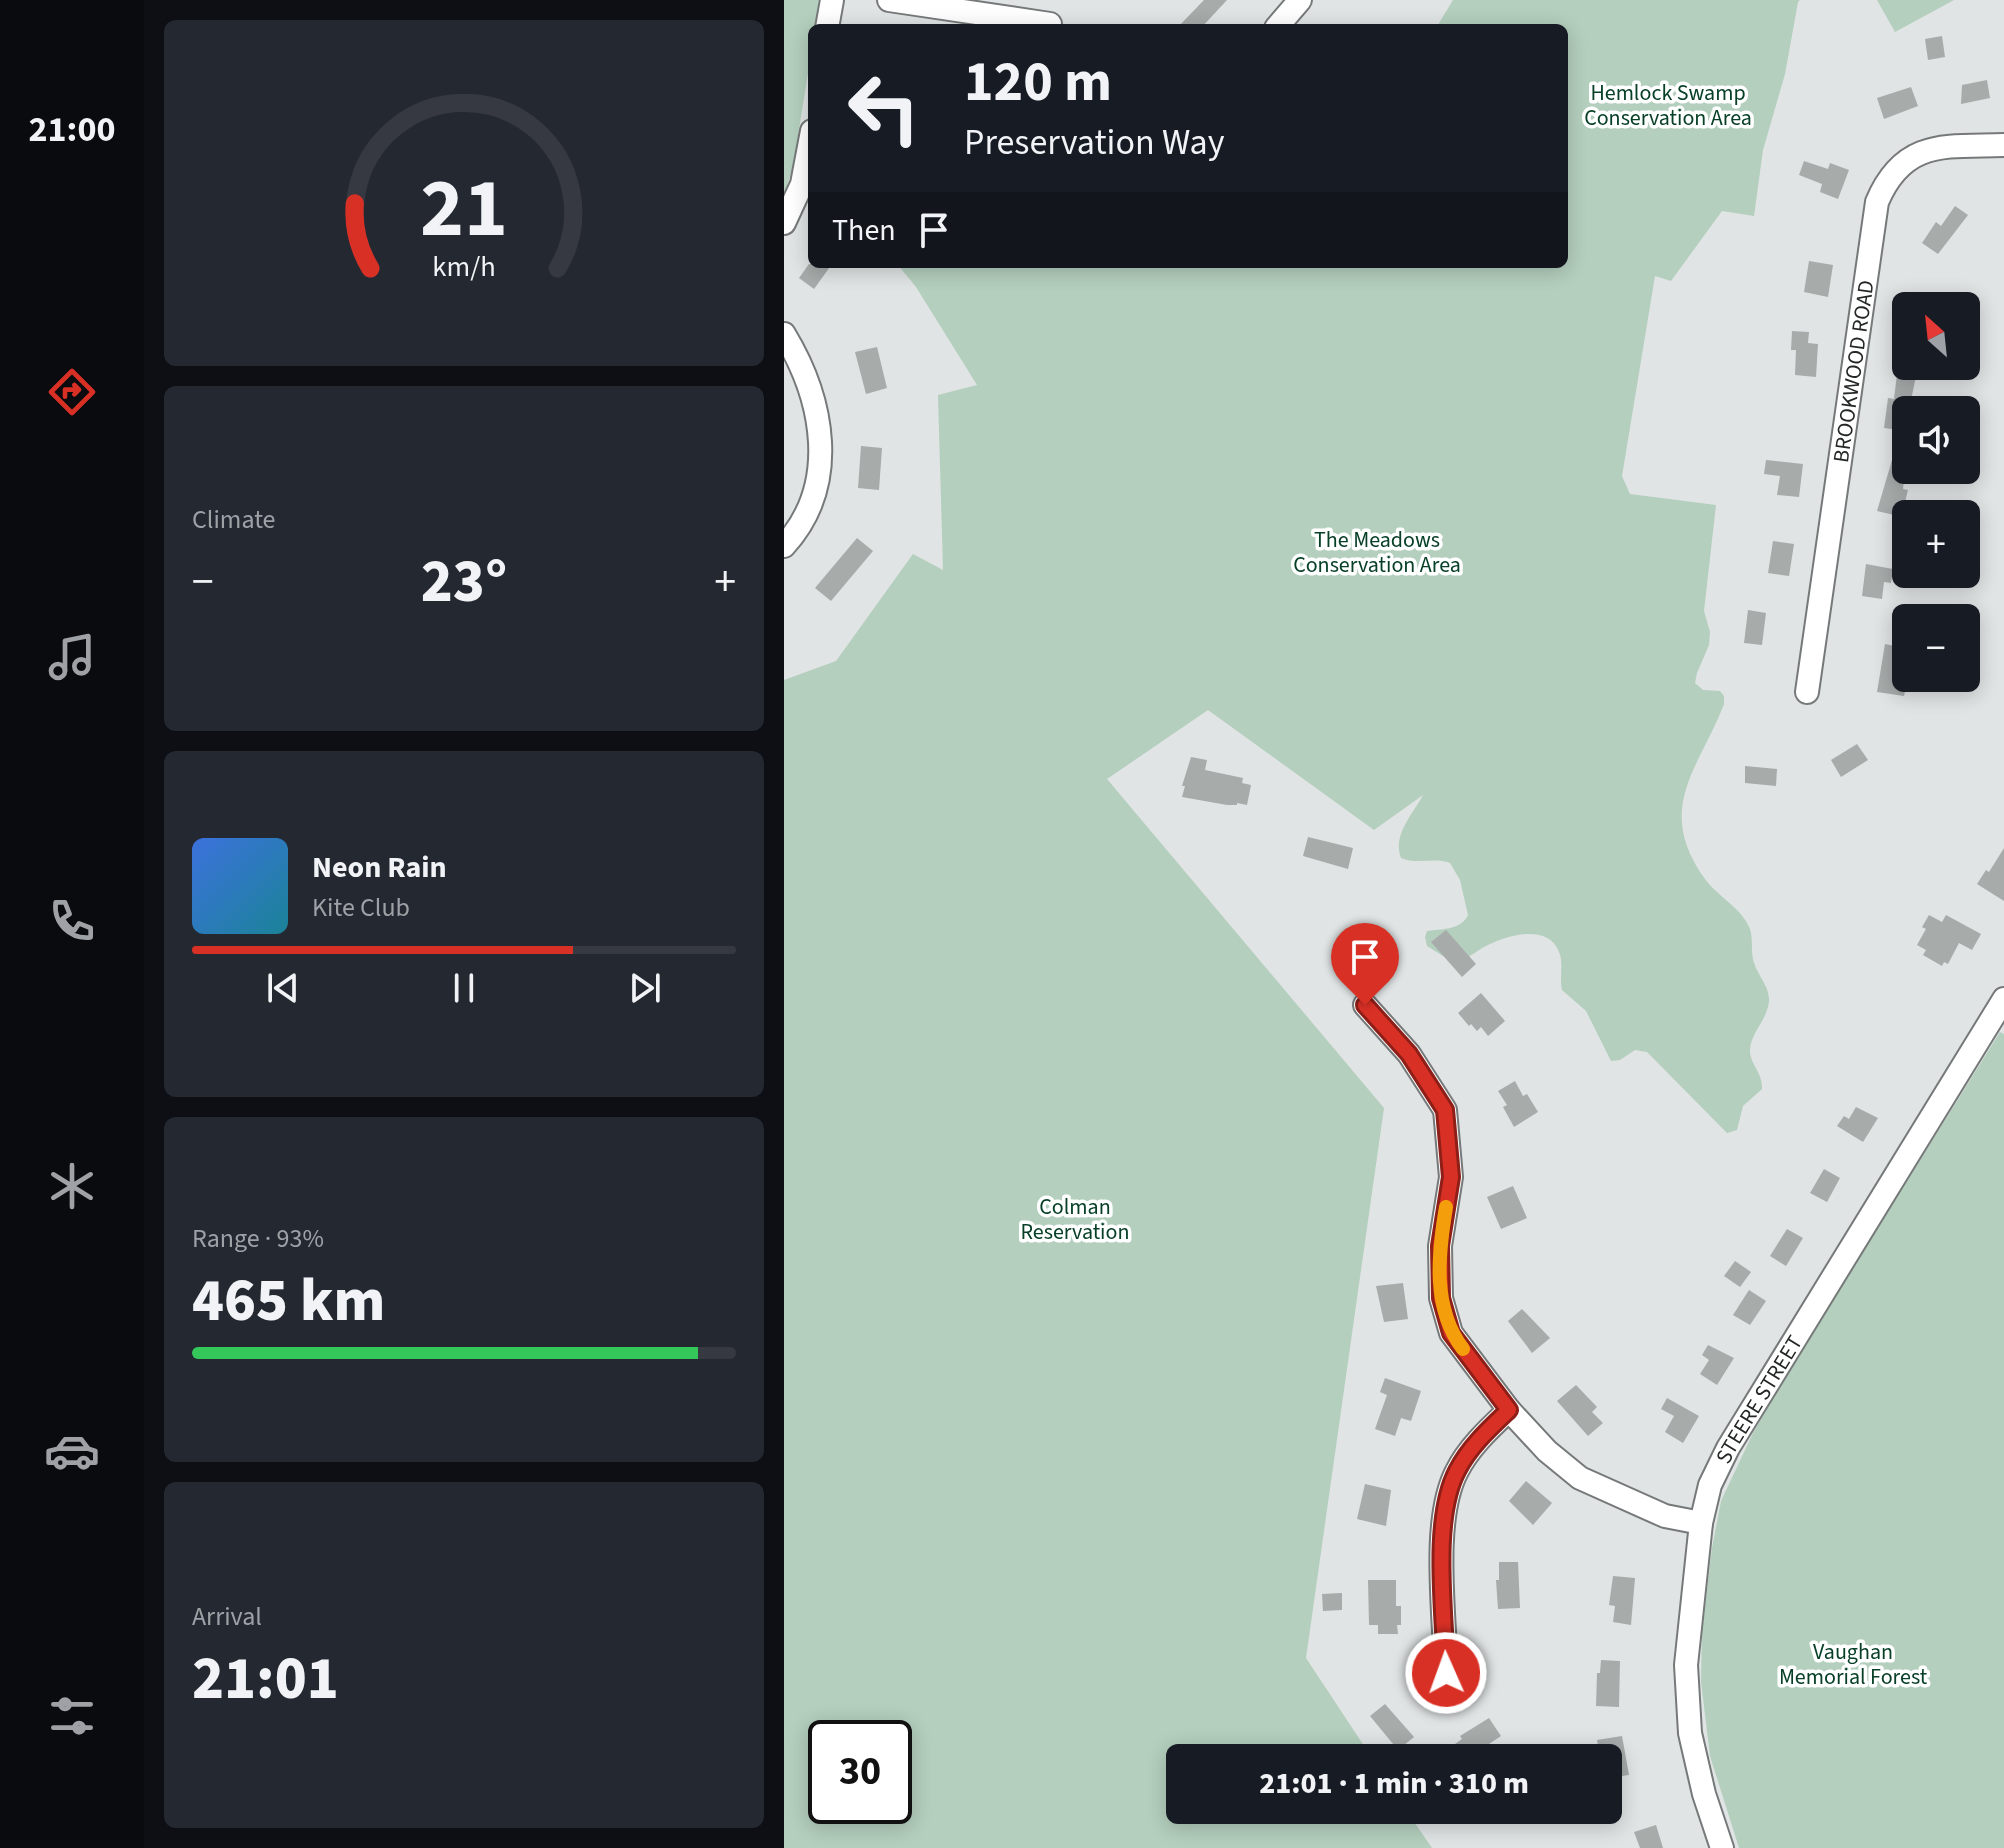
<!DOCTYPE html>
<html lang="en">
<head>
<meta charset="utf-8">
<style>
	:root { --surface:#171b24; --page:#242831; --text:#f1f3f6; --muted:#9ea1a6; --line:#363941; --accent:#d93025 }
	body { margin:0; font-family:"Source Sans 3",sans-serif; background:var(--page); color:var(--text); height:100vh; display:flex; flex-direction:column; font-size:30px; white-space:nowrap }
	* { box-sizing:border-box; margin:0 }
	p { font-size:26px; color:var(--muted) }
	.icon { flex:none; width:44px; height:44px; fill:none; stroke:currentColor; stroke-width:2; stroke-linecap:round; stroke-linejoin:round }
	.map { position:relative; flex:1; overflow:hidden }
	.sheet { display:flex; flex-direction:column; gap:20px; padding:20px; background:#0d0f14; width:640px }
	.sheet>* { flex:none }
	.guide { position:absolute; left:24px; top:24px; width:760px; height:244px; border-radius:12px; box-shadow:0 4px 20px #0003; background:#171b24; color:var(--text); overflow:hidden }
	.needle { width:52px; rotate:333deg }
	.fabs { position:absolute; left:1108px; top:292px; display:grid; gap:16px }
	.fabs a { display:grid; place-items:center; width:88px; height:88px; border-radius:12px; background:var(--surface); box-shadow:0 4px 20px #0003; font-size:40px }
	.speed { position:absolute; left:24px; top:1720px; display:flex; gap:16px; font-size:40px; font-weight:700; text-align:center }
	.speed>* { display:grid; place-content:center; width:104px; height:104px; border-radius:50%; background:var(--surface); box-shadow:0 4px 20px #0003; line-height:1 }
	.speed .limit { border:4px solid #111; border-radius:12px; background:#fff; color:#111 }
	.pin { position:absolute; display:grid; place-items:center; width:68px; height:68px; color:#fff; margin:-82px -34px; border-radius:50% 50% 50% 0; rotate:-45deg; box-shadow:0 0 8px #0007 }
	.pin .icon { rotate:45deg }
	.me { position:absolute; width:88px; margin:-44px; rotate:358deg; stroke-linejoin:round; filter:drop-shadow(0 0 6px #0008) }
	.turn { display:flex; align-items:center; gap:28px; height:168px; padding:0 24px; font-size:36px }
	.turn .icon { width:104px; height:104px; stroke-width:2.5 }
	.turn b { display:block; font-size:56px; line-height:68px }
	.then { display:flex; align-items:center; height:76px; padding:0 24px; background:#0003; gap:16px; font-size:30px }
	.big { font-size:60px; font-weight:800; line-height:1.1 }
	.sheet .card { flex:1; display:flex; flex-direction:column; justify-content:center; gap:12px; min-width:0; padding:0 28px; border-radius:12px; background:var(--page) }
	.sheet .dial { align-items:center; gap:0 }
	.dial svg { height:208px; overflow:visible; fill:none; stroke:var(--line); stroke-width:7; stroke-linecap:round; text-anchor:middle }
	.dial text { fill:var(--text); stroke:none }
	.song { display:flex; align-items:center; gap:24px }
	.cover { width:96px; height:96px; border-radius:12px; background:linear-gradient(135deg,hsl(220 70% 55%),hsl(190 70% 35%)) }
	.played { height:8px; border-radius:4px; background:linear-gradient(90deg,var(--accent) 70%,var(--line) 70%) }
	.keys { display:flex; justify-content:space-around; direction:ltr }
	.heat { display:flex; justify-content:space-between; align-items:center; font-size:44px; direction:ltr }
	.charge { height:12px; border-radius:6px; background:linear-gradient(90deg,#34c759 93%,var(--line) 0) }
	.trip { position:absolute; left:382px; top:1744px; width:456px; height:80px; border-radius:12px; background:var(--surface); box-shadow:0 4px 20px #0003; font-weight:800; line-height:80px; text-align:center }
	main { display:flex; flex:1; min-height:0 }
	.tab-bar { display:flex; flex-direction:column; width:144px; justify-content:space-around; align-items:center; background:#090b0e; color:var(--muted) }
	.tab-bar .icon { width:56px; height:56px }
	.tab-bar .active { color:var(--accent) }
	.tab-bar b { font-size:36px; color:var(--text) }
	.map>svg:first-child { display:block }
	.green { fill:#b4cfbe; fill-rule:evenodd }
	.building { fill:#a7abaa }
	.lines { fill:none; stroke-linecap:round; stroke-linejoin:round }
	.minor-casing { stroke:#767979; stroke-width:26 }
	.minor { stroke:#fff; stroke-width:22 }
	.route-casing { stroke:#8d1f18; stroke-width:20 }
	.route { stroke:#d93025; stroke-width:14 }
	.slow { stroke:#f59e0b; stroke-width:14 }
	.labels { text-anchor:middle; stroke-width:7; stroke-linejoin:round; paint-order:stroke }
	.park-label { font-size:22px; fill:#074027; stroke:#fff }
	.street-label { font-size:22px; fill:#252727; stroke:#fff }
</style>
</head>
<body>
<main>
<nav class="tab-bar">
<b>21:00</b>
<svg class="icon active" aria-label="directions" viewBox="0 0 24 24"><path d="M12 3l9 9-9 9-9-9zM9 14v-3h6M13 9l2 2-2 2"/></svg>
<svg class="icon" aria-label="music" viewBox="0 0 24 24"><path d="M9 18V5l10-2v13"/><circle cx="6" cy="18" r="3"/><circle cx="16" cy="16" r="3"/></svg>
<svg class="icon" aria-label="phone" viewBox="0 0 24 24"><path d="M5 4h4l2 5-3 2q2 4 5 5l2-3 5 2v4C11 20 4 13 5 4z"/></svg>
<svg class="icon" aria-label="climate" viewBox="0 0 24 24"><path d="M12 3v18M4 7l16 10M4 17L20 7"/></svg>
<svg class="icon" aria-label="car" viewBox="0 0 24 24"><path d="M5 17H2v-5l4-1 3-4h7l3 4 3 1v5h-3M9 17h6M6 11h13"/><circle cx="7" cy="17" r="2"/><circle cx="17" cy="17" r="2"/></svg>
<svg class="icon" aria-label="filters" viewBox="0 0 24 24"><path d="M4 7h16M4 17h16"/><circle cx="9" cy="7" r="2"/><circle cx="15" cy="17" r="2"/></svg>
</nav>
<section class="sheet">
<div class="card dial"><svg viewBox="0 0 100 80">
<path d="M14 69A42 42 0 1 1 86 69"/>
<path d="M14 69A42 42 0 0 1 8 44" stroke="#d93025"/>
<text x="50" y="56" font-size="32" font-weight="700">21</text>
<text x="50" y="72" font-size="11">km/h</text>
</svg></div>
<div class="card"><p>Climate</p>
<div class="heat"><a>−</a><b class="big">23°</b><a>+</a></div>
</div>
<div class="card">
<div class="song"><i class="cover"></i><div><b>Neon Rain</b><p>Kite Club</p></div></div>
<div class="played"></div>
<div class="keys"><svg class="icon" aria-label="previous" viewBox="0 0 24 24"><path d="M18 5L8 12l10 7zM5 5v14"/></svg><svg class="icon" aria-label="pause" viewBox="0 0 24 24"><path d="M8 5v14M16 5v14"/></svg><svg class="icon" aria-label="next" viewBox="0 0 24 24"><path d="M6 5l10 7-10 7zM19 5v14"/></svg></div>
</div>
<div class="card"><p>Range · 93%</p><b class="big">465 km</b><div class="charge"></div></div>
<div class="card"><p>Arrival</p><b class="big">21:01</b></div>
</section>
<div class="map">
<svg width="1220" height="1848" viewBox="0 0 1220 1848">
	<rect width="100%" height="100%" fill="#e0e4e4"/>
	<!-- green -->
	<g class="green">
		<path d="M 0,0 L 35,0 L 31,28 L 28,28 L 28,48 L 9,167 L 0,195 Z"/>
		<path d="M 669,0 L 1016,0 L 1014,2 L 1001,74 L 979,150 L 970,216 L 938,211 L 887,281 L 871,276 L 838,476 L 846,494 L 932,505 L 920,611 L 926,632 L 925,645 L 913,673 L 911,683 L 919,690 L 936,691 L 940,696 L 940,704 C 915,769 870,808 921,879 C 934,897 958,908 966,929 C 969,938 967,950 969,959 C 973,978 991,989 983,1010 C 979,1023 967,1035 966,1049 C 965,1064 979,1072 978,1089 L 959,1106 L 953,1130 L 943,1133 L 863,1052 L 851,1050 L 836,1060 L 827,1061 L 802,1011 L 778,990 C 775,978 780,963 775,952 C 765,923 723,935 702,946 C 694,950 688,956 679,959 L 659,956 L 643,946 L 641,937 L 643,931 C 658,929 677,930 684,915 L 676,880 L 666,863 C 650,857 633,865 617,858 C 608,835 629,814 639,795 L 590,830 L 424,710 L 323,779 L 600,1108 L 522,1658 L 588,1758 L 396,1758 L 396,1810 L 622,1810 L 648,1848 L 0,1848 L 0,680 L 52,661 L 129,554 L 159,570 L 154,395 L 193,385 L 132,287 L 113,264 L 780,264 L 780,28 L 652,28 ZM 42,1738 L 110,1738 L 110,1806 L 42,1806 Z"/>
		<path d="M 1093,0 L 1170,0 L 1111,32 Z"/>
		<path d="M 1216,1032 L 1220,1034 L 1220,1848 L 955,1848 L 926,1756 L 917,1682 L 918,1631 L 928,1548 L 937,1501 L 969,1433 L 1017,1351 Z"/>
	</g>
	<!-- building -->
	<g class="building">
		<path d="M 420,0 L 443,0 L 417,28 L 393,28 Z"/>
		<path d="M 1158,36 L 1161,57 L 1144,60 L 1141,39 Z"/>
		<path d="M 1203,80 L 1206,98 L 1177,104 L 1178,85 Z"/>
		<path d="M 1127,87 L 1134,106 L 1100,119 L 1093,98 Z"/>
		<path d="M 1020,161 L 1044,169 L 1046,163 L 1065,170 L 1054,199 L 1036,192 L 1038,184 L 1015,175 Z"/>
		<path d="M 1171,206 L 1184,215 L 1154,254 L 1138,243 L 1152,222 L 1157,226 Z"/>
		<path d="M 1025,261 L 1049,265 L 1044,297 L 1020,292 Z"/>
		<path d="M 25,264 L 48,264 L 30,289 L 15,278 Z"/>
		<path d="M 1008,331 L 1025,332 L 1024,343 L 1034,344 L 1032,377 L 1011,375 L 1012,350 L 1007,350 Z"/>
		<path d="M 93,347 L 103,388 L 82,394 L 71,352 Z"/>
		<path d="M 1113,374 L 1132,376 L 1125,410 L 1122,410 L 1122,431 L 1100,428 L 1104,398 L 1110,399 Z"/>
		<path d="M 77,446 L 98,448 L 95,490 L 74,488 Z"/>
		<path d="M 982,460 L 1019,464 L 1015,497 L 993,495 L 996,476 L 980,474 Z"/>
		<path d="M 1108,460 L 1122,464 L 1119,489 L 1124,490 L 1121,502 L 1114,501 L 1110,515 L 1093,511 Z"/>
		<path d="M 73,538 L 89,551 L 47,601 L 31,588 Z"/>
		<path d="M 989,541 L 1010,544 L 1005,576 L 984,573 Z"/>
		<path d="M 1082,564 L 1109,569 L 1107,583 L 1100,582 L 1098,599 L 1078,596 Z"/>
		<path d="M 964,610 L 982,613 L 978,645 L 960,643 Z"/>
		<path d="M 1101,644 L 1116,647 L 1113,681 L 1123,683 L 1120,696 L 1093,692 Z"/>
		<path d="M 1073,744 L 1084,760 L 1057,777 L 1047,760 Z"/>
		<path d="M 407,757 L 423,760 L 421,770 L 459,778 L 458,783 L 467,785 L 463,805 L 453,803 L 453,805 L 443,805 L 398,797 L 401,786 L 398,786 Z"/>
		<path d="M 961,766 L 993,769 L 992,786 L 961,783 Z"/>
		<path d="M 524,837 L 569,848 L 564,869 L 519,856 Z"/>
		<path d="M 1220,848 L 1220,901 L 1193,884 L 1202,870 L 1205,872 Z"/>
		<path d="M 1145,915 L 1158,922 L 1162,915 L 1197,934 L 1188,950 L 1175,943 L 1164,964 L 1160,962 L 1158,966 L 1139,955 L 1142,950 L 1133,945 L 1142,929 L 1138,927 Z"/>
		<path d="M 662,930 L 692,964 L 678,977 L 647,942 Z"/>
		<path d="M 697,993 L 721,1021 L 704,1036 L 697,1027 L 693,1031 L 687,1024 L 685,1026 L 674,1013 Z"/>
		<path d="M 731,1081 L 739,1096 L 743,1094 L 754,1112 L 730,1127 L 719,1107 L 723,1105 L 714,1091 Z"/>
		<path d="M 1072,1107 L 1094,1118 L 1079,1142 L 1053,1126 L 1060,1116 L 1065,1119 Z"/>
		<path d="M 1040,1169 L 1056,1178 L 1043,1202 L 1026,1193 Z"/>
		<path d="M 729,1186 L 743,1218 L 717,1229 L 703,1197 Z"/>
		<path d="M 1003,1229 L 1019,1238 L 1002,1266 L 986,1256 Z"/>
		<path d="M 951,1261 L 967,1272 L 956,1287 L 940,1276 Z"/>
		<path d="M 619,1283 L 624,1319 L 600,1322 L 592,1286 Z"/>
		<path d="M 965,1290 L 982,1301 L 966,1325 L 949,1315 Z"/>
		<path d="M 738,1309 L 766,1338 L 748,1353 L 724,1321 Z"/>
		<path d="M 924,1345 L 950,1358 L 933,1385 L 916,1374 L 925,1360 L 918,1355 Z"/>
		<path d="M 601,1378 L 637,1391 L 627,1421 L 617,1418 L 611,1436 L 591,1429 L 603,1395 L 596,1392 Z"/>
		<path d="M 792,1385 L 813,1407 L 808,1412 L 819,1423 L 804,1436 L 773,1401 Z"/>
		<path d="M 883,1398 L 915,1416 L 899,1443 L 881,1432 L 890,1416 L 877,1409 Z"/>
		<path d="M 742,1481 L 768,1503 L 749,1525 L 725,1501 Z"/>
		<path d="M 581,1484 L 607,1490 L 602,1526 L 573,1519 Z"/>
		<path d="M 715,1562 L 734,1562 L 736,1608 L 714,1609 L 712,1580 L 715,1580 Z"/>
		<path d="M 829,1576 L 851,1578 L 847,1625 L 829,1622 L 831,1606 L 825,1605 Z"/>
		<path d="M 584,1580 L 612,1580 L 612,1606 L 617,1606 L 617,1625 L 613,1625 L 614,1634 L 594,1634 L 594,1625 L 585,1625 Z"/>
		<path d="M 558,1593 L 558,1610 L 539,1611 L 538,1594 Z"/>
		<path d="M 817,1660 L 836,1661 L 835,1707 L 812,1706 L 813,1673 L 816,1673 Z"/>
		<path d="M 601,1704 L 630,1737 L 614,1750 L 586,1716 Z"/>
		<path d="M 705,1718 L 717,1736 L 684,1758 L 681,1758 L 671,1744 L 678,1739 L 676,1736 Z"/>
		<path d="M 838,1736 L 845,1775 L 824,1778 L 824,1758 L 816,1758 L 813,1740 Z"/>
		<path d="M 872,1825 L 879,1848 L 856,1848 L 850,1832 Z"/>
	</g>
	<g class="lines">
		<!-- minor casing -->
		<g class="minor-casing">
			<g id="minor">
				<path d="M 105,0 L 266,24"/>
				<path d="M 43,28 L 48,0"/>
				<path d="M 492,28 L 516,0"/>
				<path d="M 0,223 L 18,184 L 28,131"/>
				<path d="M 0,334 C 40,400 56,485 0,546"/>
				<path id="s1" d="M 1023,692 L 1093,202 C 1120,138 1163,147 1220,145"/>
				<path d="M 581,1005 L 625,1054 L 661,1110 L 667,1177 L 656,1246 L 657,1298 L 667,1333 L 725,1410 L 763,1451 L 796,1478 L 881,1516 L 917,1523"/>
				<path d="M 662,1673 C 661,1617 647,1520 673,1471 C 685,1447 706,1428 725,1410"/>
				<path id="s2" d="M 938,1848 L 920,1794 L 906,1733 L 902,1665 L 917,1523 L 926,1485 L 944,1448 L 1220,999"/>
			</g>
		</g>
		<!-- minor -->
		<use href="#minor" class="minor"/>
	</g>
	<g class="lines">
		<!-- route casing -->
		<g class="route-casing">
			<path id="route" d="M 581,1005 L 625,1054 L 661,1110 L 667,1177 L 656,1246 L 657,1298 L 667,1333 L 725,1410 C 706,1428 685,1447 673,1471 C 647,1521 661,1616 662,1673"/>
		</g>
		<!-- route -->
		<use href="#route" class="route"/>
		<!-- slow -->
		<path class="slow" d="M 662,1207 C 654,1255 648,1308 679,1349"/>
	</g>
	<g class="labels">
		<!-- park labels -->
		<g class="park-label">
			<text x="884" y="100">Hemlock Swamp<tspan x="884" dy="25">Conservation Area</tspan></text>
			<text x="593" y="547">The Meadows<tspan x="593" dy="25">Conservation Area</tspan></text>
			<text x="291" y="1214">Colman<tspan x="291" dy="25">Reservation</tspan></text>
			<text x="1069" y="1659">Vaughan<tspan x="1069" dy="25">Memorial Forest</tspan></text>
		</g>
		<!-- street labels -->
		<g class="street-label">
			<text dy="8" stroke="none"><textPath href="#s1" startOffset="324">BROOKWOOD ROAD</textPath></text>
			<text dy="8" stroke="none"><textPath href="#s2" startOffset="468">STEERE STREET</textPath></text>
		</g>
	</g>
</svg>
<div class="fabs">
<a><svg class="needle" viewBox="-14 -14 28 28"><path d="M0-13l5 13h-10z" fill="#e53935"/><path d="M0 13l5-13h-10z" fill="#9ea1a6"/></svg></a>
<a><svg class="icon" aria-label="sound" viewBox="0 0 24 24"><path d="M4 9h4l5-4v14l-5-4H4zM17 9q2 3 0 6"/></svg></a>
<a>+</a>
<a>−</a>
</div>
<div class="speed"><div class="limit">30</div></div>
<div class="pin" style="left:581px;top:1005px;background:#d93025"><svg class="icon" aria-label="arrive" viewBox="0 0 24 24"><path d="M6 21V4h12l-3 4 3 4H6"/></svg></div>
<svg class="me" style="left:662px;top:1673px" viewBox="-20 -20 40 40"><circle r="17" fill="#d93025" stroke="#fff" stroke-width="3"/><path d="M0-11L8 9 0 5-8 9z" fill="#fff"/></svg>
<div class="trip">21:01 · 1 min · 310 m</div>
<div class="guide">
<div class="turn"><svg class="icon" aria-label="left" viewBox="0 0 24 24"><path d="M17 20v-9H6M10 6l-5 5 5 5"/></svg><div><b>120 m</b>Preservation Way</div></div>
<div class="then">Then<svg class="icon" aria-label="arrive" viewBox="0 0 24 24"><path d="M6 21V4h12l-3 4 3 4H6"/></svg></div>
</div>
</div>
</main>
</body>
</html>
